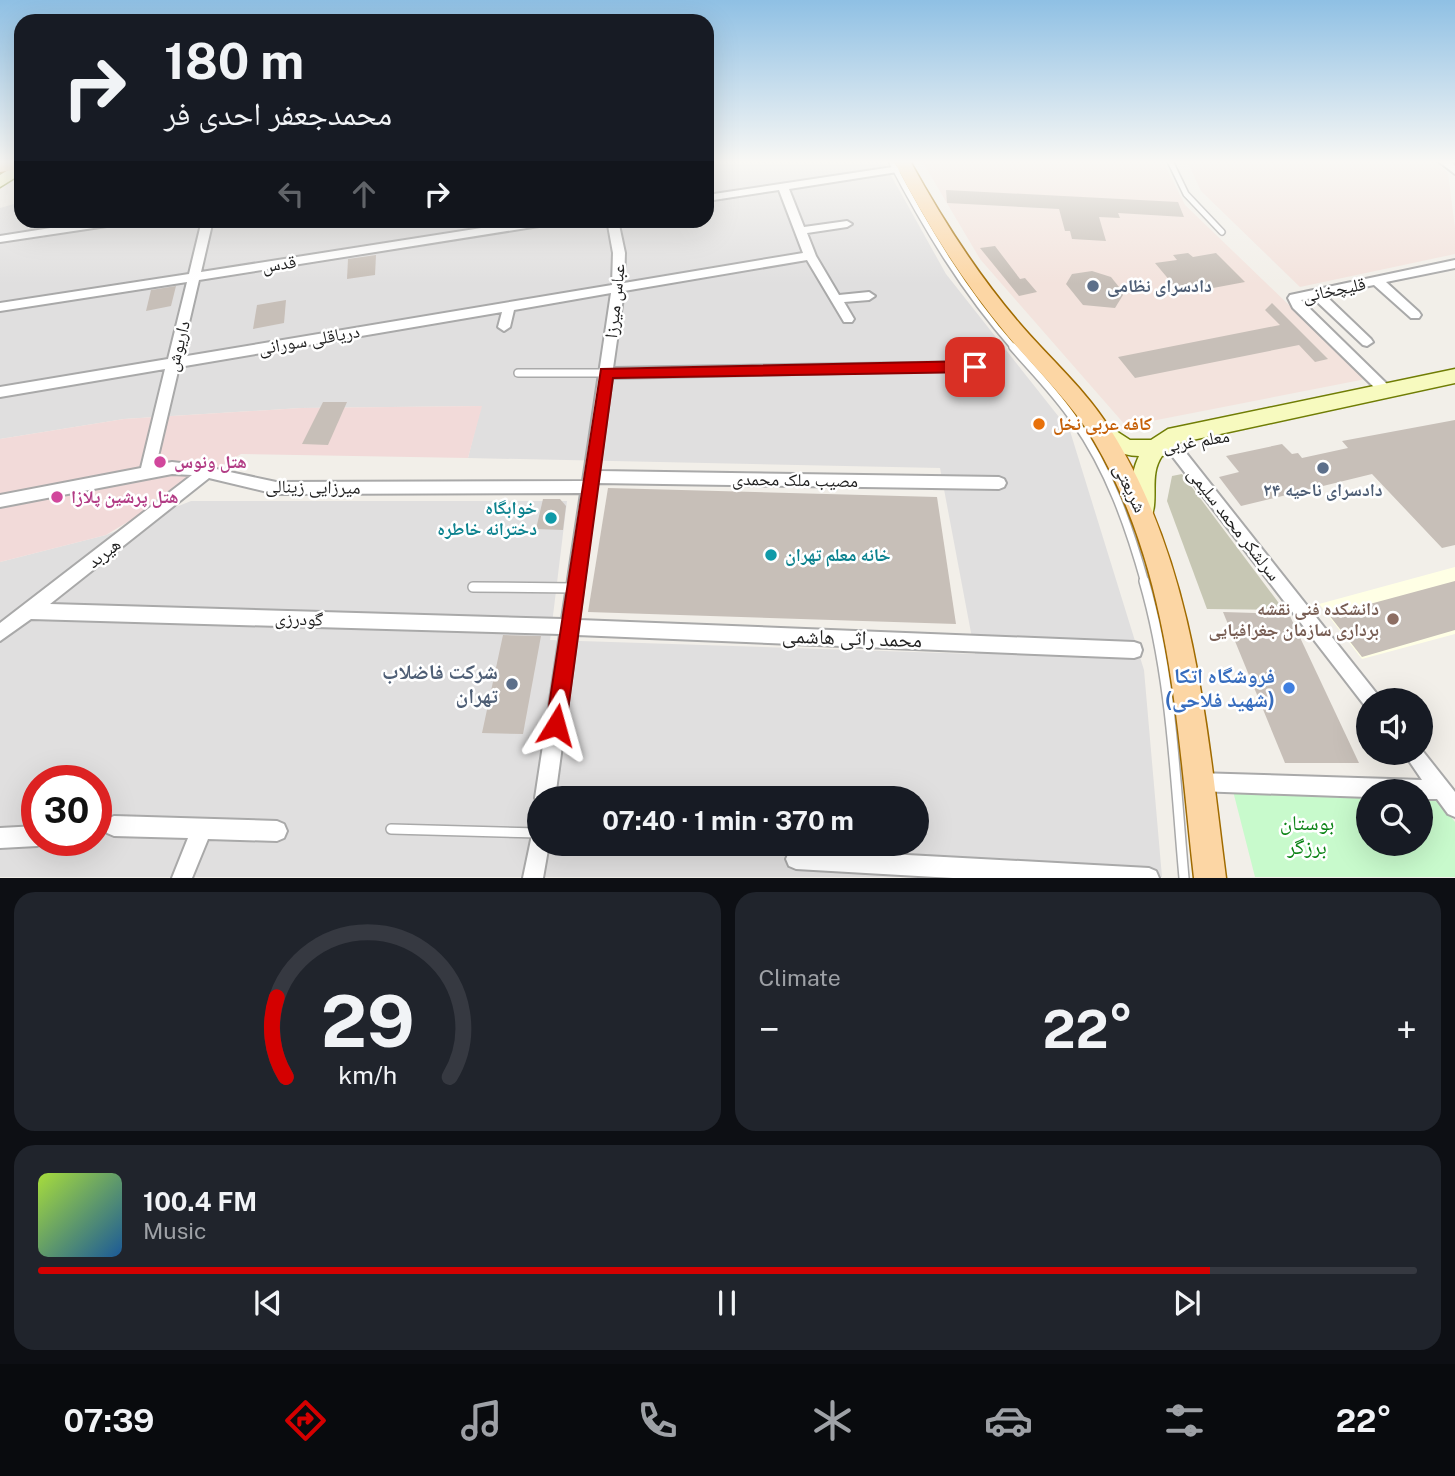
<!DOCTYPE html>
<html lang="en">
<head>
<meta charset="utf-8">
<style>
	:root { --surface:#171b24; --page:#20242c; --text:#f1f3f6; --muted:#9ea1a6; --line:#363941; --accent:#d40000 }
	body { margin:0; font-family:"Public Sans","Noto Naskh Arabic",sans-serif; background:var(--page); color:var(--text); height:100vh; display:flex; flex-direction:column; font-size:26px; white-space:nowrap }
	* { box-sizing:border-box; margin:0 }
	p { font-size:23px; color:var(--muted) }
	.icon { flex:none; width:38px; height:38px; fill:none; stroke:currentColor; stroke-width:2; stroke-linecap:round; stroke-linejoin:round }
	.map { position:relative; height:878px; overflow:hidden }
	.side { display:flex; flex-direction:column; gap:14px; padding:14px; background:#0d0f14; flex:1 }
	.side>* { flex:none }
	.guide { position:absolute; left:14px; top:14px; width:700px; height:214px; border-radius:21px; box-shadow:0 7px 28px #0002; background:#171b24; color:var(--text); overflow:hidden }
	.buttons { position:absolute; left:1356px; top:688px; display:grid; gap:14px }
	.buttons a { display:grid; place-items:center; width:77px; height:77px; border-radius:50%; background:var(--surface); box-shadow:0 7px 28px #0002; font-size:35px }
	.speed { position:absolute; left:21px; top:765px; display:flex; gap:14px; font-size:35px; font-weight:700; text-align:center }
	.speed>* { display:grid; place-content:center; width:91px; height:91px; border-radius:50%; background:var(--surface); box-shadow:0 7px 28px #0002; line-height:1 }
	.speed .limit { border:10px solid #d22; background:#fff; color:#111 }
	.pin { position:absolute; display:grid; place-items:center; width:60px; height:60px; color:#fff; margin:-30px; border-radius:14px; box-shadow:0 4px 10px #0006 }
	.me { position:absolute; width:77px; margin:-38px; rotate:8deg; stroke-linejoin:round; filter:drop-shadow(0 0 5px #0008) }
	.turn { display:flex; align-items:center; gap:24px; height:147px; padding:0 35px; font-size:32px }
	.turn .icon { width:91px; height:91px; stroke-width:2.5 }
	.turn b { display:block; font-size:49px; line-height:60px }
	.lanes { display:flex; align-items:center; height:66px; padding:0 35px; background:#0003; justify-content:center; gap:35px; direction:ltr }
	.lanes .off { opacity:.35 }
	.big { font-size:52px; font-weight:700; line-height:1.1 }
	.side .card { flex:1; display:flex; flex-direction:column; justify-content:center; gap:10px; min-width:0; padding:0 24px; border-radius:21px; background:var(--page) }
	.side .dial { align-items:center; gap:0 }
	.dial svg { height:182px; overflow:visible; fill:none; stroke:var(--line); stroke-width:7; stroke-linecap:round; text-anchor:middle }
	.dial text { fill:var(--text); stroke:none }
	.song { display:flex; align-items:center; gap:21px }
	.cover { width:84px; height:84px; border-radius:10px; background:linear-gradient(135deg,hsl(80 70% 55%),hsl(210 70% 35%)) }
	.played { height:7px; border-radius:4px; background:linear-gradient(90deg,var(--accent) 85%,var(--line) 85%) }
	.keys { display:flex; justify-content:space-around; direction:ltr }
	.heat { display:flex; justify-content:space-between; align-items:center; font-size:38px; direction:ltr }
	.side .tiles { flex:1; display:grid; gap:14px; grid-template-columns:1fr 1fr }
	.card:last-child { grid-column:span 2 }
	.trip { position:absolute; left:527px; top:786px; width:402px; height:70px; border-radius:35px; background:var(--surface); box-shadow:0 7px 28px #0002; font-weight:700; line-height:70px; text-align:center }
	.tabs { display:flex; height:112px; justify-content:space-around; align-items:center; background:#090b0e; color:var(--muted) }
	.tabs .icon { width:49px; height:49px }
	.tabs .active { color:var(--accent) }
	.tabs b { font-size:32px; color:var(--text) }
	.map>svg:first-child { display:block }
	.residential { fill:#e0dfdf; fill-rule:evenodd }
	.commercial { fill:#f2dad9 }
	.education { fill:#ffffe5 }
	.military { fill:#f3e3dd }
	.construction { fill:#c7c7b4 }
	.park { fill:#c8facc }
	.building { fill:#c7bfb8 }
	.lines { fill:none; stroke-linecap:round; stroke-linejoin:round }
	.service-far2-casing { stroke:#a9a9a9; stroke-width:8 }
	.service-far1-casing { stroke:#a9a9a9; stroke-width:10 }
	.service-casing { stroke:#a9a9a9; stroke-width:12 }
	.minor-casing { stroke:#a9a9a9; stroke-width:4 }
	.secondary-casing { stroke:#707d05; stroke-width:3 }
	.primary-casing { stroke:#a06b00; stroke-width:3 }
	.service-far2 { stroke:#fff; stroke-width:5 }
	.service-far1 { stroke:#fff; stroke-width:7 }
	.service { stroke:#fff; stroke-width:9 }
	.minor { fill:#fff; fill-rule:evenodd }
	.secondary { fill:#f7fabf; fill-rule:evenodd }
	.primary { fill:#fcd6a4; fill-rule:evenodd }
	.route { fill:#d40000; stroke:#8a0000; stroke-width:2 }
	.service-dot { fill:#5c6f8a; stroke:#fff; stroke-width:2.5 }
	.food-dot { fill:#e8710a; stroke:#fff; stroke-width:2.5 }
	.hotel-dot { fill:#d1479c; stroke:#fff; stroke-width:2.5 }
	.culture-dot { fill:#0f9aa8; stroke:#fff; stroke-width:2.5 }
	.education-dot { fill:#8d6e63; stroke:#fff; stroke-width:2.5 }
	.shop-dot { fill:#3f7fe0; stroke:#fff; stroke-width:2.5 }
	.labels { text-anchor:middle; stroke-width:5; stroke-linejoin:round; paint-order:stroke }
	.street-label { font-size:18px; fill:#222; stroke:#fff }
	.service-label { font-size:18px; font-weight:bold; fill:#4e5e75; stroke:#fff; text-anchor:start }
	.food-label { font-size:18px; font-weight:bold; fill:#c56008; stroke:#fff; text-anchor:start }
	.hotel-label { font-size:18px; font-weight:bold; fill:#b23c85; stroke:#fff; text-anchor:start }
	.culture-label { font-size:18px; font-weight:bold; fill:#0d838f; stroke:#fff; text-anchor:end }
	.education-label { font-size:18px; font-weight:bold; fill:#785e54; stroke:#fff; text-anchor:end }
	.near-street-label { font-size:21px; fill:#222; stroke:#fff }
	.near-service-label { font-size:21px; font-weight:bold; fill:#4e5e75; stroke:#fff; text-anchor:end }
	.near-shop-label { font-size:21px; font-weight:bold; fill:#366cbe; stroke:#fff; text-anchor:end }
	.near-park-label { font-size:21px; fill:#0c8416; stroke:#fff }
</style>
</head>
<body>
<div class="map">
<svg width="1455" height="878" viewBox="0 0 1455 878">
	<rect width="100%" height="100%" fill="#f2efe9"/>
	<!-- residential -->
	<path class="residential" d="M 707,161 L 883,161 L 946,274 L 1070,431 L 1144,670 L 1162,877 L 0,877 L 0,562 L 106,535 L 191,501 L 567,501 L 550,640 L 975,654 L 940,468 L 468,458 L 481,406 L 301,408 L 124,419 L 0,439 L 0,208 L 21,202 L 21,220 L 707,220 ZM 37,780 L 96,780 L 96,840 L 37,840 ZM 539,798 L 917,798 L 917,844 L 539,844 Z"/>
	<!-- commercial -->
	<path class="commercial" d="M 482,406 L 468,458 L 241,454 L 106,535 L 0,562 L 0,439 L 124,419 L 301,408 Z"/>
	<!-- education -->
	<path class="education" d="M 1455,567 L 1455,634 L 1362,659 L 1319,604 Z"/>
	<!-- military -->
	<g class="military">
		<path d="M 922,161 L 1163,161 L 1185,205 L 1366,379 L 1126,426 L 980,259 Z"/>
		<path d="M 1187,161 L 1434,161 L 1448,173 L 1455,228 L 1455,254 L 1300,287 L 1201,191 Z"/>
	</g>
	<!-- construction -->
	<path class="construction" d="M 1182,474 L 1284,610 L 1207,609 L 1167,501 L 1172,476 Z"/>
	<!-- park -->
	<path class="park" d="M 1233,791 L 1368,793 L 1368,844 L 1421,844 L 1421,793 L 1433,793 L 1455,822 L 1455,877 L 1255,877 Z"/>
	<!-- building -->
	<g class="building">
		<path d="M 946,190 L 1178,202 L 1184,217 L 1118,213 L 1120,218 L 1099,217 L 1106,241 L 1072,239 L 1070,231 L 1065,231 L 1059,209 L 947,203 Z"/>
		<path d="M 995,246 L 1020,279 L 1025,278 L 1037,292 L 1019,296 L 980,248 Z"/>
		<path d="M 1188,253 L 1193,257 L 1216,253 L 1245,282 L 1181,294 L 1155,263 L 1177,260 L 1173,255 Z"/>
		<path d="M 376,255 L 375,275 L 347,279 L 348,259 Z"/>
		<path d="M 1092,271 L 1111,277 L 1119,287 L 1123,295 L 1115,308 L 1083,305 L 1066,284 L 1072,274 Z"/>
		<path d="M 176,286 L 171,306 L 146,311 L 151,290 Z"/>
		<path d="M 286,300 L 284,323 L 253,329 L 257,305 Z"/>
		<path d="M 1272,303 L 1328,359 L 1315,362 L 1299,345 L 1135,378 L 1118,357 L 1280,325 L 1265,310 Z"/>
		<path d="M 323,402 L 347,402 L 328,445 L 302,444 Z"/>
		<path d="M 1455,420 L 1455,545 L 1442,548 L 1372,474 L 1241,506 L 1219,477 L 1239,472 L 1226,456 L 1282,444 L 1292,454 L 1298,453 L 1302,458 L 1348,448 L 1342,441 Z"/>
		<path d="M 608,488 L 937,497 L 956,624 L 588,612 Z"/>
		<path d="M 543,499 L 560,499 L 566,506 L 563,530 L 536,529 Z"/>
		<path d="M 1455,581 L 1455,630 L 1362,657 L 1329,615 Z"/>
		<path d="M 1223,612 L 1289,614 L 1359,763 L 1285,763 Z"/>
		<path d="M 503,635 L 541,636 L 523,734 L 482,733 Z"/>
	</g>
	<g class="lines">
		<!-- service-far2 casing -->
		<g class="service-far2-casing">
			<g id="service-far2">
				<path d="M 891,161 C 926,228 964,291 1014,348"/>
				<path d="M 1170,161 L 1186,194 L 1222,232"/>
			</g>
		</g>
		<!-- service-far1 casing -->
		<g class="service-far1-casing">
			<g id="service-far1">
				<path d="M 1013,347 C 1034,371 1057,394 1075,421 C 1109,469 1129,526 1145,583"/>
				<path d="M 518,373 L 605,373"/>
			</g>
		</g>
		<!-- service casing -->
		<g class="service-casing">
			<g id="service">
				<path d="M 1144,581 C 1172,677 1175,779 1184,878"/>
				<path d="M 473,587 L 575,588"/>
				<path d="M 391,829 L 539,833"/>
			</g>
		</g>
		<!-- minor casing -->
		<g class="minor-casing">
			<g id="minor">
				<path d="M 1438,161 L 1450,161 L 1455,166 L 1455,174 Z"/>
				<path d="M 906,165 L 910,166 L 910,170 L 789,189 L 804,227 L 847,221 L 852,224 L 847,227 L 807,233 L 816,256 L 839,295 L 869,292 L 875,296 L 869,300 L 844,302 L 854,319 L 852,322 L 844,322 L 807,260 L 624,291 L 613,368 L 975,362 L 981,367 L 980,370 L 612,378 L 599,471 L 999,477 L 1004,479 L 1006,483 L 1004,487 L 999,489 L 597,483 L 579,620 L 1134,642 L 1140,644 L 1142,650 L 1140,656 L 1134,658 L 577,635 L 555,798 L 539,798 L 539,805 L 535,798 L 560,634 L 31,619 L 0,641 L 0,623 L 192,475 L 172,474 L 0,507 L 0,495 L 141,468 L 165,369 L 0,397 L 0,387 L 168,359 L 187,282 L 0,311 L 0,303 L 189,274 L 202,220 L 213,220 L 201,272 L 533,220 L 563,220 L 558,223 L 199,280 L 181,357 L 612,285 L 613,253 L 607,220 L 618,220 L 625,253 L 624,283 L 803,253 L 779,190 L 707,201 L 707,195 ZM 611,293 L 583,481 L 276,482 L 198,465 L 172,462 L 156,465 L 179,367 L 502,312 L 498,327 L 504,331 L 510,327 L 514,310 ZM 209,478 L 276,494 L 581,493 L 562,619 L 50,604 Z"/>
				<path d="M 101,220 L 132,220 L 127,223 L 0,242 L 0,236 Z"/>
				<path d="M 1455,260 L 1455,268 L 1386,282 L 1419,312 L 1421,315 L 1419,318 L 1411,318 L 1374,285 L 1325,295 L 1371,339 L 1373,342 L 1367,346 L 1363,345 L 1313,298 L 1301,300 L 1386,383 L 1388,386 L 1386,389 L 1376,389 L 1293,308 L 1288,298 L 1290,295 Z"/>
				<path d="M 1174,442 L 1179,444 L 1377,694 L 1380,700 L 1368,700 L 1368,708 L 1365,706 L 1169,452 L 1167,448 L 1169,444 Z"/>
				<path d="M 1421,749 L 1455,792 L 1455,817 L 1448,814 L 1437,799 L 1421,799 L 1421,791 L 1368,791 L 1368,797 L 1197,791 L 1190,789 L 1188,782 L 1190,775 L 1197,773 L 1422,780 L 1403,752 L 1421,752 Z"/>
				<path d="M 114,816 L 277,821 L 284,824 L 287,831 L 284,838 L 277,841 L 208,839 L 192,878 L 172,878 L 188,838 L 114,836 L 107,833 L 104,826 L 107,819 Z"/>
				<path d="M 37,826 L 37,840 L 45,840 L 44,843 L 37,846 L 0,848 L 0,828 Z"/>
				<path d="M 539,832 L 539,844 L 549,844 L 543,878 L 523,878 L 532,835 Z"/>
				<path d="M 796,849 L 1149,868 L 1156,871 L 1159,878 L 953,878 L 796,869 L 789,866 L 786,859 L 789,852 Z"/>
			</g>
		</g>
		<!-- secondary casing -->
		<g class="secondary-casing">
			<g id="secondary">
				<path d="M 21,162 L 21,174 L 0,187 L 0,175 Z"/>
				<path d="M 1455,369 L 1455,383 L 1174,444 L 1172,454 L 1162,456 C 1148,476 1160,500 1150,520 L 1142,522 L 1134,520 C 1126,503 1131,473 1139,456 C 1120,456 1095,444 1086,426 L 1089,420 L 1096,418 L 1130,440 L 1151,440 L 1168,429 Z"/>
			</g>
		</g>
		<!-- primary casing -->
		<g class="primary-casing">
			<g id="primary">
				<path d="M 21,161 L 21,169 L 0,172 L 0,162 Z"/>
				<path d="M 894,161 L 910,161 C 942,219 977,274 1020,324 C 1050,359 1086,390 1110,429 C 1195,564 1206,723 1226,878 L 1194,878 C 1177,729 1172,573 1094,441 C 1071,402 1036,370 1007,335 C 962,281 926,223 894,161 Z"/>
			</g>
		</g>
		<!-- service-far2 -->
		<use href="#service-far2" class="service-far2"/>
		<!-- service-far1 -->
		<use href="#service-far1" class="service-far1"/>
		<!-- service -->
		<use href="#service" class="service"/>
		<!-- minor -->
		<use href="#minor" class="minor"/>
		<!-- secondary -->
		<use href="#secondary" class="secondary"/>
		<!-- primary -->
		<use href="#primary" class="primary"/>
	</g>
	<!-- sky -->
	<linearGradient id="sky" x2="0" y2="1"><stop stop-color="#8fc0e4"/><stop offset="0.57" stop-color="#f9f8f5"/><stop offset="1" stop-color="#f9f8f5" stop-opacity="0"/></linearGradient>
	<rect width="1455" height="284" fill="url(#sky)"/>
	<!-- route -->
	<path class="route" d="M 975,361 L 982,367 L 975,372 L 613,378 L 566,725 L 563,732 L 556,735 L 549,732 L 546,725 L 601,369 Z"/>
	<!-- markers -->
	<g class="service-dot">
		<circle cx="1093" cy="286" r="7"/>
		<circle cx="1323" cy="468" r="7"/>
		<circle cx="512" cy="684" r="7"/>
	</g>
	<circle class="food-dot" cx="1039" cy="424" r="7"/>
	<g class="hotel-dot">
		<circle cx="160" cy="462" r="7"/>
		<circle cx="57" cy="497" r="7"/>
	</g>
	<g class="culture-dot">
		<circle cx="551" cy="518" r="7"/>
		<circle cx="771" cy="555" r="7"/>
	</g>
	<circle class="education-dot" cx="1393" cy="619" r="7"/>
	<circle class="shop-dot" cx="1289" cy="688" r="7"/>
	<g class="labels">
		<!-- street labels -->
		<g class="street-label">
			<text transform="translate(279 264) rotate(-9)" y="6">قدس</text>
			<text transform="translate(1334 290) rotate(-12)" y="6">قلیچخانی</text>
			<text transform="translate(615 301) rotate(-84)" y="6">عباس میرزا</text>
			<text transform="translate(309 340) rotate(-10)" y="6">دریاقلی سورانی</text>
			<text transform="translate(178 346) rotate(-76)" y="6">داریوش</text>
			<text transform="translate(1196 441) rotate(-9)" y="6">معلم غربی</text>
			<text transform="translate(795 480) rotate(1)" y="6">مصیب ملک محمدی</text>
			<text transform="translate(313 487) rotate(1)" y="6">میرزایی زینالی</text>
			<text transform="translate(1130 488) rotate(64)" y="6">شریعتی</text>
			<text transform="translate(1234 524) rotate(52)" y="6">سرلشکر محمد سلیمی</text>
			<text transform="translate(104 553) rotate(-38)" y="6">هیربد</text>
			<text transform="translate(299 619) rotate(2)" y="6">گودرزی</text>
		</g>
		<!-- service labels -->
		<g class="service-label">
			<text x="1107" y="292">دادسرای نظامی</text>
			<text x="1323" y="496" text-anchor="middle">دادسرای ناحیه ۲۴</text>
		</g>
		<!-- food labels -->
		<g class="food-label">
			<text x="1053" y="430">کافه عربی نخل</text>
		</g>
		<!-- hotel labels -->
		<g class="hotel-label">
			<text x="174" y="468">هتل ونوس</text>
			<text x="71" y="503">هتل پرشین پلازا</text>
		</g>
		<!-- culture labels -->
		<g class="culture-label">
			<text x="537" y="514">خوابگاه<tspan x="537" dy="21">دخترانه خاطره</tspan></text>
			<text x="785" y="561" text-anchor="start">خانه معلم تهران</text>
		</g>
		<!-- education labels -->
		<g class="education-label">
			<text x="1379" y="615">دانشکده فنی نقشه<tspan x="1379" dy="21">برداری سازمان جغرافیایی</tspan></text>
		</g>
		<!-- near-street labels -->
		<g class="near-street-label">
			<text transform="translate(852 638) rotate(2)" y="7">محمد راثی هاشمی</text>
		</g>
		<!-- near-service labels -->
		<g class="near-service-label">
			<text x="498" y="679">شرکت فاضلاب<tspan x="498" dy="24">تهران</tspan></text>
		</g>
		<!-- near-shop labels -->
		<g class="near-shop-label">
			<text x="1275" y="683">فروشگاه اتکا<tspan x="1275" dy="24">(شهید فلاحی)</tspan></text>
		</g>
		<!-- near-park labels -->
		<g class="near-park-label">
			<text x="1307" y="830">بوستان<tspan x="1307" dy="24">برزگر</tspan></text>
		</g>
	</g>
</svg>
<div class="buttons">
<a><svg class="icon" aria-label="sound" viewBox="0 0 24 24"><path d="M4 9h4l5-4v14l-5-4H4zM17 9q2 3 0 6"/></svg></a>
<a><svg class="icon" aria-label="search" viewBox="0 0 24 24"><circle cx="10" cy="10" r="6"/><path d="M15 15l6 6"/></svg></a>
</div>
<div class="speed"><div class="limit">30</div></div>
<div class="pin" style="left:975px;top:367px;background:#d93025"><svg class="icon" aria-label="arrive" viewBox="0 0 24 24"><path d="M6 21V4h12l-3 4 3 4H6"/></svg></div>
<svg class="me" style="left:556px;top:725px" viewBox="-20 -20 40 40"><path d="M0-17L14 15 0 8-14 15z" fill="#d40000" stroke="#fff" stroke-width="4"/></svg>
<div class="trip">07:40 · 1 min · 370 m</div>
<div class="guide">
<div class="turn"><svg class="icon" aria-label="right" viewBox="0 0 24 24"><path d="M7 20v-9h11M14 6l5 5-5 5"/></svg><div><b>180 m</b>محمدجعفر احدی فر</div></div>
<div class="lanes"><svg class="icon off" aria-label="left" viewBox="0 0 24 24"><path d="M17 20v-9H6M10 6l-5 5 5 5"/></svg><svg class="icon off" aria-label="ahead" viewBox="0 0 24 24"><path d="M12 20V5M6 11l6-6 6 6"/></svg><svg class="icon" aria-label="right" viewBox="0 0 24 24"><path d="M7 20v-9h11M14 6l5 5-5 5"/></svg></div>
</div>
</div>
<section class="side">
<div class="tiles">
<div class="card dial"><svg viewBox="0 0 100 80">
<path d="M14 69A42 42 0 1 1 86 69"/>
<path d="M14 69A42 42 0 0 1 10 34" stroke="#d40000"/>
<text x="50" y="56" font-size="32" font-weight="700">29</text>
<text x="50" y="72" font-size="11">km/h</text>
</svg></div>
<div class="card"><p>Climate</p>
<div class="heat"><a>−</a><b class="big">22°</b><a>+</a></div>
</div>
<div class="card">
<div class="song"><i class="cover"></i><div><b>100.4 FM</b><p>Music</p></div></div>
<div class="played"></div>
<div class="keys"><svg class="icon" aria-label="previous" viewBox="0 0 24 24"><path d="M18 5L8 12l10 7zM5 5v14"/></svg><svg class="icon" aria-label="pause" viewBox="0 0 24 24"><path d="M8 5v14M16 5v14"/></svg><svg class="icon" aria-label="next" viewBox="0 0 24 24"><path d="M6 5l10 7-10 7zM19 5v14"/></svg></div>
</div>
</div>
</section>
<nav class="tabs">
<b>07:39</b>
<svg class="icon active" aria-label="directions" viewBox="0 0 24 24"><path d="M12 3l9 9-9 9-9-9zM9 14v-3h6M13 9l2 2-2 2"/></svg>
<svg class="icon" aria-label="music" viewBox="0 0 24 24"><path d="M9 18V5l10-2v13"/><circle cx="6" cy="18" r="3"/><circle cx="16" cy="16" r="3"/></svg>
<svg class="icon" aria-label="phone" viewBox="0 0 24 24"><path d="M5 4h4l2 5-3 2q2 4 5 5l2-3 5 2v4C11 20 4 13 5 4z"/></svg>
<svg class="icon" aria-label="climate" viewBox="0 0 24 24"><path d="M12 3v18M4 7l16 10M4 17L20 7"/></svg>
<svg class="icon" aria-label="car" viewBox="0 0 24 24"><path d="M5 17H2v-5l4-1 3-4h7l3 4 3 1v5h-3M9 17h6M6 11h13"/><circle cx="7" cy="17" r="2"/><circle cx="17" cy="17" r="2"/></svg>
<svg class="icon" aria-label="filters" viewBox="0 0 24 24"><path d="M4 7h16M4 17h16"/><circle cx="9" cy="7" r="2"/><circle cx="15" cy="17" r="2"/></svg>
<b>22°</b>
</nav>
</body>
</html>
